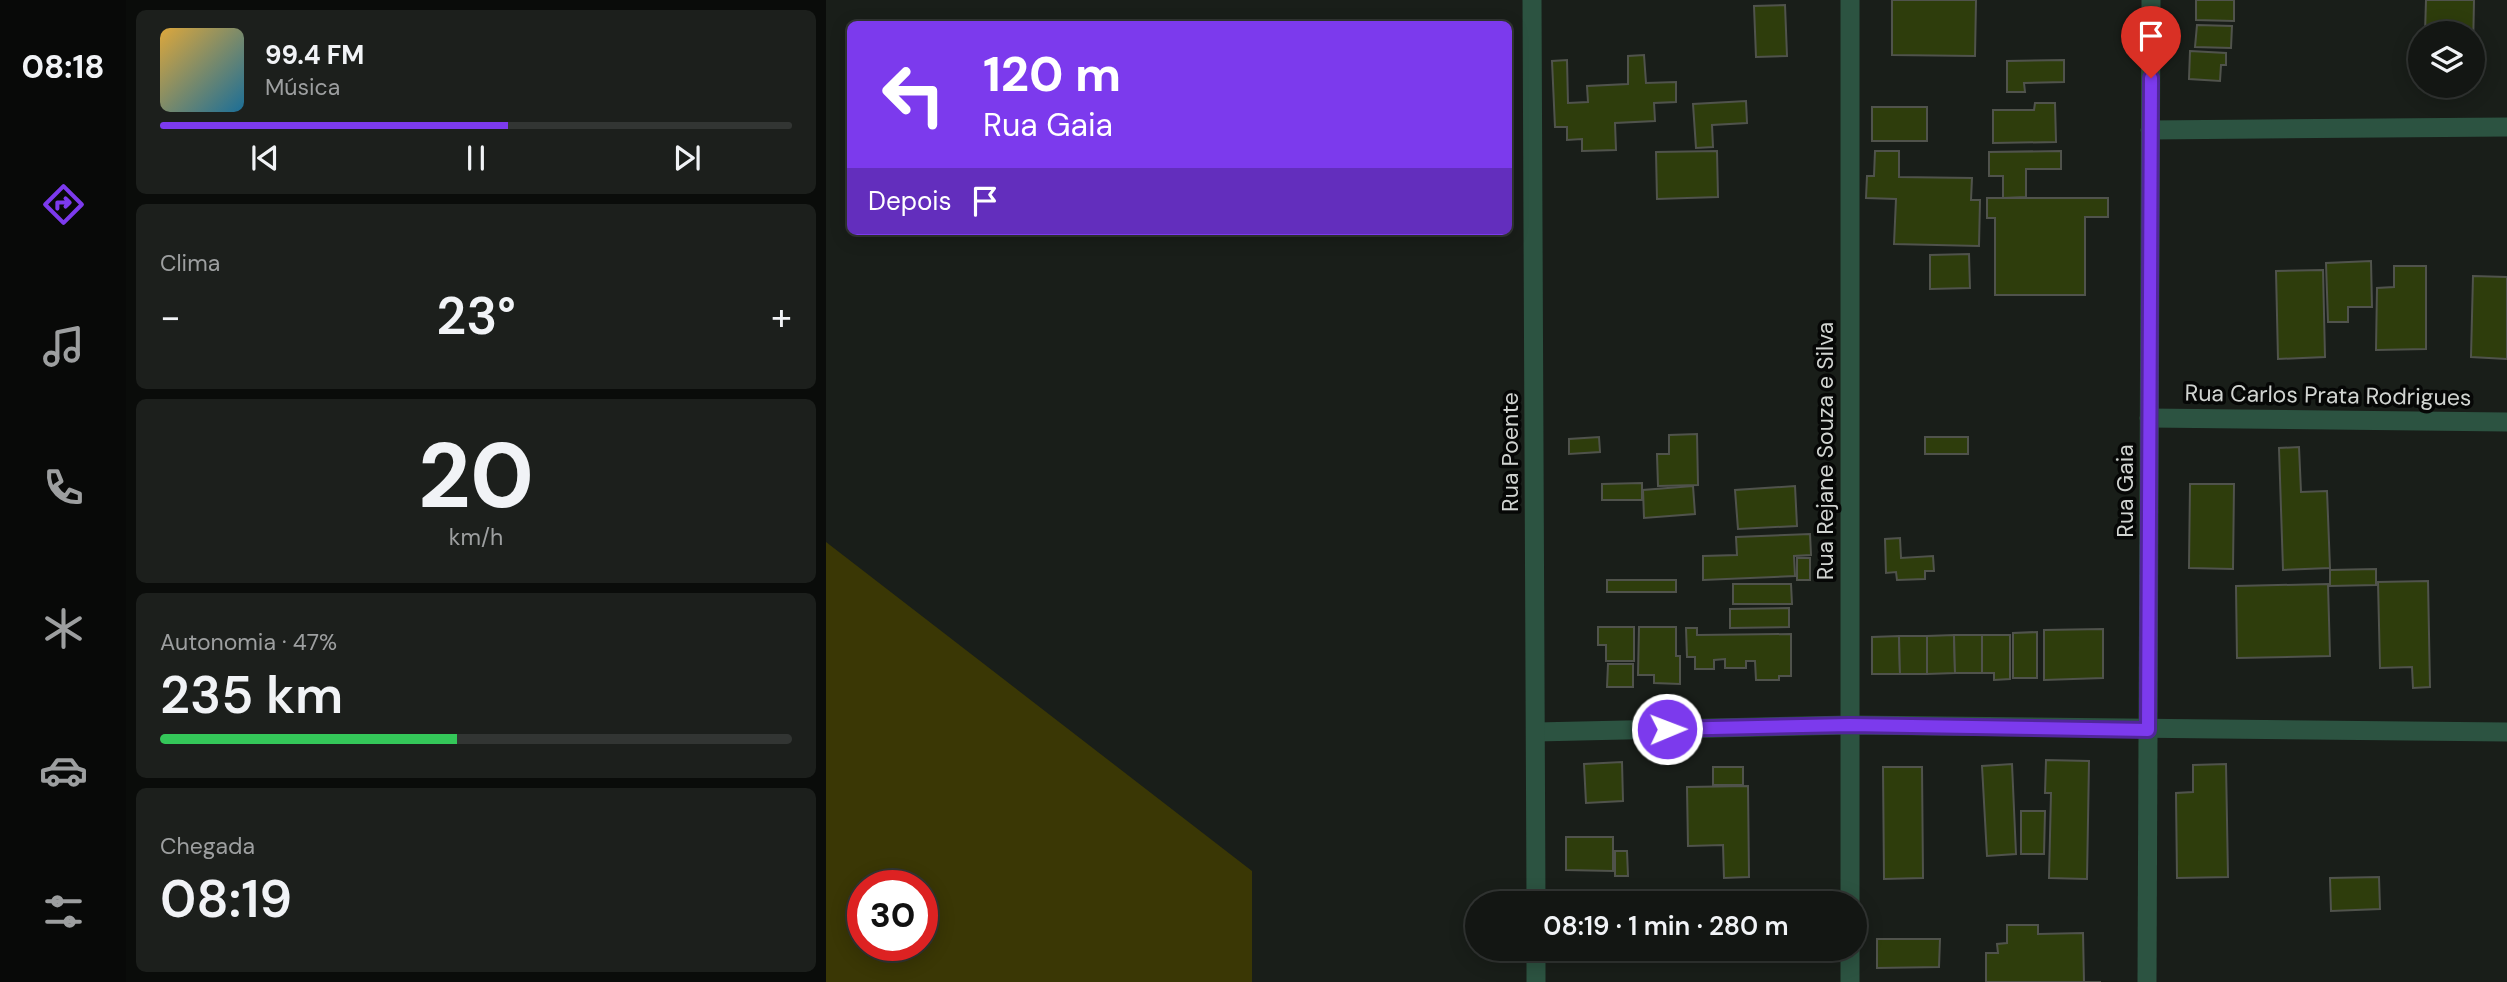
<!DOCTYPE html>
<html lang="pt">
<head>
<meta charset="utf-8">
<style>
	:root { --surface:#131613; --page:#1c1f1c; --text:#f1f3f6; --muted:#9d9fa0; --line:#323533; --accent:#7c3aed }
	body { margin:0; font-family:"DM Sans",sans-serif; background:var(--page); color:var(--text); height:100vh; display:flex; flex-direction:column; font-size:26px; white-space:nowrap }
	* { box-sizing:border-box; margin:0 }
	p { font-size:23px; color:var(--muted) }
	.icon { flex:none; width:38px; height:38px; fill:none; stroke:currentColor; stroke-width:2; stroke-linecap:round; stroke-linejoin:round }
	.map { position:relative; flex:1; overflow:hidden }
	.sheet { display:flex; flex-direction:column; gap:10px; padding:10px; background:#0a0c0a; width:700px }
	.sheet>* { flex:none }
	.guide { position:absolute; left:21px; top:21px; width:665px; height:214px; border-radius:10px; box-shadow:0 4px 18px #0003,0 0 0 2px var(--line); background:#7c3aed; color:#fff; overflow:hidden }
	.tools { position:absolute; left:1582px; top:21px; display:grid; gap:14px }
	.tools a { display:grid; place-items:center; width:77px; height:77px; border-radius:50%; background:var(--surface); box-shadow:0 4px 18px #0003,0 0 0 2px var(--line); font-size:35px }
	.speed { position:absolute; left:21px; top:870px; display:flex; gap:14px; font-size:35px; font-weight:700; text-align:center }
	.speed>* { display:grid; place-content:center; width:91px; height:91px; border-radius:50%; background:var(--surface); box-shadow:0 4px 18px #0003,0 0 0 2px var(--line); line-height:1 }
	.speed .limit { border:10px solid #d22; background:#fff; color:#111 }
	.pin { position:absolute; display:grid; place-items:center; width:60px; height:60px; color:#fff; margin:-72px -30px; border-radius:50% 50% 50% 0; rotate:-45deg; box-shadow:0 0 7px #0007 }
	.pin .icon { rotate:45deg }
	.me { position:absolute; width:77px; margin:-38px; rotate:89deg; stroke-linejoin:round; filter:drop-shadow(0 0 5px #0008) }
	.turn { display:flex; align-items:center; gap:24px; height:147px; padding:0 21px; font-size:32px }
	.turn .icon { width:91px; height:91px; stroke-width:2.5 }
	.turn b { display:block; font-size:49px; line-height:60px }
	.then { display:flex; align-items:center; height:66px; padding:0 21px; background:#0003; gap:14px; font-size:26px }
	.big { font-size:52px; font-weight:600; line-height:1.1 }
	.sheet .tile { flex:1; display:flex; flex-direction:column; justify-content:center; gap:10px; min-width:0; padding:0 24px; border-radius:10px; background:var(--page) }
	.sheet .dial { align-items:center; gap:0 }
	.dial b { font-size:91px; line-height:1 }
	.song { display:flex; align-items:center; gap:21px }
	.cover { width:84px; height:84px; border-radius:10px; background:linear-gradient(135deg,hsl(40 70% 55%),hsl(200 70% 35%)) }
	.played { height:7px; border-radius:4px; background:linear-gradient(90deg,var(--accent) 55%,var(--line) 55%) }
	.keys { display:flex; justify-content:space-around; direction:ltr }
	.heat { display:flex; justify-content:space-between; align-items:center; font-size:38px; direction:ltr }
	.charge { height:10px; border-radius:5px; background:linear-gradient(90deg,#34c759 47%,var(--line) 0) }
	.trip { position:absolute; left:639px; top:891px; width:402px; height:70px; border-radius:35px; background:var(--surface); box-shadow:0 4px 18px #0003,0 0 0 2px var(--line); font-weight:600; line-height:70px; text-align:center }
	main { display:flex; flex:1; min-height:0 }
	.tab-bar { display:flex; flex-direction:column; width:126px; justify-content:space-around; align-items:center; background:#080908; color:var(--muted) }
	.tab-bar .icon { width:49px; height:49px }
	.tab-bar .active { color:var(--accent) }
	.tab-bar b { font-size:32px; color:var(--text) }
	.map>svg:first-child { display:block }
	.green { fill:#3a3705; fill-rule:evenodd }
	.building { fill:#2e3d0c; stroke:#50534c; stroke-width:2 }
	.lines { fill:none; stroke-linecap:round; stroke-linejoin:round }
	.minor { stroke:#2c5341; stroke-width:19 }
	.tertiary { stroke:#2c5341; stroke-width:19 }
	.route-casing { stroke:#51269a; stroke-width:18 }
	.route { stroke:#7c3aed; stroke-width:12 }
	.labels { text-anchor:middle; stroke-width:7; stroke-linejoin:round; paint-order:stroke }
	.street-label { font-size:23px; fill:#d1d4d1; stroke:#060706 }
</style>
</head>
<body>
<main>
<nav class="tab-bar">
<b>08:18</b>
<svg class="icon active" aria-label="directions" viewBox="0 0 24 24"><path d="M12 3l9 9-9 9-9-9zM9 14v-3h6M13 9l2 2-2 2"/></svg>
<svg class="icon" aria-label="music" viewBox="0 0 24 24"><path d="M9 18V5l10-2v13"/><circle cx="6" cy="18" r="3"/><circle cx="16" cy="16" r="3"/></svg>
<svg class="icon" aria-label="phone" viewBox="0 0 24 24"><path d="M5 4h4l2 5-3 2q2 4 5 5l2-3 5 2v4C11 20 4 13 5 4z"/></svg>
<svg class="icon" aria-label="climate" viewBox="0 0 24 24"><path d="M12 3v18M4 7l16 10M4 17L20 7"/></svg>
<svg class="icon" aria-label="car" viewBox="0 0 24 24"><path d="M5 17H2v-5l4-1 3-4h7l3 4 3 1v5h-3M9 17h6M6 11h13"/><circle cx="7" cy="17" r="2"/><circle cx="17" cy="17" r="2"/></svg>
<svg class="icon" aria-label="filters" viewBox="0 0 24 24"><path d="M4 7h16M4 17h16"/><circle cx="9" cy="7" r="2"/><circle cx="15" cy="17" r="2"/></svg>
</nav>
<section class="sheet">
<div class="tile">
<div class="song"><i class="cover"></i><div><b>99.4 FM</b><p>Música</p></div></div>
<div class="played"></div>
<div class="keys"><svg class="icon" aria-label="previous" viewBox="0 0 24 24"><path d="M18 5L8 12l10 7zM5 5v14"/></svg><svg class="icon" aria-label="pause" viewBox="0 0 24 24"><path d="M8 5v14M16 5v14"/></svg><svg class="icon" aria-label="next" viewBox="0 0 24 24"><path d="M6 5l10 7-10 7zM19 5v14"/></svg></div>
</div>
<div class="tile"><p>Clima</p>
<div class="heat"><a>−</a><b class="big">23°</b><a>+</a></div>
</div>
<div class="tile dial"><b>20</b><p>km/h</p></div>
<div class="tile"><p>Autonomia · 47%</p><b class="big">235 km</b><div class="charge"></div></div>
<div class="tile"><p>Chegada</p><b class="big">08:19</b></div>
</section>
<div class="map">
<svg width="1681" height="982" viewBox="0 0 1681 982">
	<rect width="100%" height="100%" fill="#191e19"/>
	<!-- green -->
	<path class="green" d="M 0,542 L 426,871 L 426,982 L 0,982 ZM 37,886 L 96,886 L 96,945 L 37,945 Z"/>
	<!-- building -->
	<g class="building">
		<path d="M 1066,0 L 1150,0 L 1149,56 L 1066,55 Z"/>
		<path d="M 1370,0 L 1408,0 L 1408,21 L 1370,20 Z"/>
		<path d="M 1600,0 L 1648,0 L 1647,52 L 1647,33 L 1599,33 Z"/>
		<path d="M 959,5 L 961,56 L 930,57 L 928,6 Z"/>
		<path d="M 1371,25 L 1406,26 L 1405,48 L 1369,47 Z"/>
		<path d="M 1364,51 L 1400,53 L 1400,65 L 1395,65 L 1394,81 L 1363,79 Z"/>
		<path d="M 818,55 L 820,83 L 850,82 L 850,102 L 828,103 L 829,121 L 789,123 L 790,150 L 756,151 L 756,139 L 741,140 L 741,127 L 729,127 L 726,61 L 741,60 L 742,103 L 762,102 L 761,86 L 802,84 L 802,56 Z"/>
		<path d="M 1238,60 L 1238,82 L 1198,83 L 1199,92 L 1181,92 L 1181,61 Z"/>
		<path d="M 920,101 L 921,123 L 886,125 L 887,147 L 870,148 L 867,104 Z"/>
		<path d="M 1209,103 L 1229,103 L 1230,142 L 1167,143 L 1167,110 L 1208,110 Z"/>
		<rect x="1046" y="107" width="55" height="34"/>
		<path d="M 891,151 L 892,197 L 831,199 L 830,152 Z"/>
		<path d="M 1049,151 L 1073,151 L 1073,177 L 1146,178 L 1145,200 L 1154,200 L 1153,246 L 1068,244 L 1070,199 L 1040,198 L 1041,176 L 1048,176 Z"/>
		<path d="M 1235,151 L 1235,169 L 1200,169 L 1200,197 L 1177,198 L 1177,176 L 1163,176 L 1163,152 Z"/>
		<path d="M 1161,198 L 1282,198 L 1282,217 L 1259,217 L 1259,295 L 1169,295 L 1169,218 L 1161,218 Z"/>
		<path d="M 1143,254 L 1144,288 L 1104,289 L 1104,255 Z"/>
		<path d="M 1545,261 L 1546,307 L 1522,307 L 1522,322 L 1502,322 L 1500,263 Z"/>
		<path d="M 1568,266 L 1600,266 L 1600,349 L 1550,350 L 1551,288 L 1568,287 Z"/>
		<path d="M 1497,270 L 1499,357 L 1452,359 L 1450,271 Z"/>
		<path d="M 1647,276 L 1681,277 L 1681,359 L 1645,357 Z"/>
		<path d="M 871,434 L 872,485 L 832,486 L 831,454 L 843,454 L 843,435 Z"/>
		<path d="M 773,437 L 774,452 L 743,454 L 743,439 Z"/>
		<rect x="1099" y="437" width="43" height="17"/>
		<path d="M 1473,447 L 1475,492 L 1501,491 L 1504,568 L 1457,570 L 1453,448 Z"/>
		<path d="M 816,483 L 816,500 L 776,500 L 776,484 Z"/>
		<path d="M 1364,484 L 1408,484 L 1407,569 L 1363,568 Z"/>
		<path d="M 867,486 L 869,514 L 818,518 L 817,490 Z"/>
		<path d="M 969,486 L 971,526 L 912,529 L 909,490 Z"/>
		<path d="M 984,534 L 985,555 L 968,556 L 969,576 L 877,580 L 877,556 L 911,555 L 910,537 Z"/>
		<path d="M 1074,538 L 1075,558 L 1107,556 L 1108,571 L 1099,571 L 1099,579 L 1071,580 L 1070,572 L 1060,573 L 1059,539 Z"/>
		<rect x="971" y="558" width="13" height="22"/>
		<path d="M 1550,569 L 1550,585 L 1504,586 L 1504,570 Z"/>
		<rect x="781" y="580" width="69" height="12"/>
		<path d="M 1602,581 L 1604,687 L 1587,688 L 1586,667 L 1554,668 L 1552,582 Z"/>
		<path d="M 907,584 L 965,584 L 966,604 L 907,604 Z"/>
		<path d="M 1502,584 L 1504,656 L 1411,658 L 1410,586 Z"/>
		<path d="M 963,608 L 963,627 L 904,628 L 904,609 Z"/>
		<path d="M 772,627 L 808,627 L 808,661 L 780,661 L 780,645 L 772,645 Z"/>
		<path d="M 813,627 L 850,627 L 850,656 L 854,656 L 854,684 L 828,683 L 828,675 L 812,675 Z"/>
		<path d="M 860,628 L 871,628 L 871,635 L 965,634 L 965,676 L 953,676 L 953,680 L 930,680 L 929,661 L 920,661 L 920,668 L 899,668 L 899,659 L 888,660 L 888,669 L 869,669 L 869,657 L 861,657 Z"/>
		<path d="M 1277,629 L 1277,678 L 1218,680 L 1218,630 Z"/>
		<path d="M 1211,632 L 1211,678 L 1187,678 L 1187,633 Z"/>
		<path d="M 1128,635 L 1129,673 L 1101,674 L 1101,636 Z"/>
		<path d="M 1128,635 L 1156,635 L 1156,673 L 1129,673 Z"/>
		<path d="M 1156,635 L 1184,635 L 1184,679 L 1168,680 L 1168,673 L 1156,673 Z"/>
		<path d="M 1073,636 L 1074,674 L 1046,674 L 1046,637 Z"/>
		<path d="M 1073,636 L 1101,636 L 1101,674 L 1074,674 Z"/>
		<path d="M 782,664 L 807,664 L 807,687 L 781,687 Z"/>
		<path d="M 1220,760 L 1263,761 L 1261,879 L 1223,878 L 1225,793 L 1219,793 Z"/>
		<path d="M 796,762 L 797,801 L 760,803 L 758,764 Z"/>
		<path d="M 1186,764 L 1190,854 L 1161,856 L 1156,766 Z"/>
		<path d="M 1400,764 L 1402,877 L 1351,878 L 1350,793 L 1367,792 L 1367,765 Z"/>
		<rect x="887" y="767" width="30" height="18"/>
		<path d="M 1057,767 L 1096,767 L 1097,878 L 1058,879 Z"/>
		<path d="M 922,786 L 923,877 L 898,878 L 897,845 L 862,846 L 861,787 Z"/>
		<path d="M 1195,811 L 1219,811 L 1218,854 L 1195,854 Z"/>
		<path d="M 740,837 L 787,837 L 787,871 L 740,870 Z"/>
		<path d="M 789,851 L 801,851 L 802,876 L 789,876 Z"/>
		<path d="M 1553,877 L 1554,909 L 1505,911 L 1504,878 Z"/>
		<path d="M 1181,925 L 1212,925 L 1212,934 L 1257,933 L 1258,982 L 1275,982 L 1160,982 L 1160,953 L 1172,953 L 1171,944 L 1181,943 Z"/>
		<path d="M 1051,939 L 1114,939 L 1113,967 L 1051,968 Z"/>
	</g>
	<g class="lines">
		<!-- minor -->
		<g class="minor">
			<path d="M 1324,130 L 1681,127"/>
			<path d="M 1323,418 L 1681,422"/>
			<path d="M 710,732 L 1024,725 L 1681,732"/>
			<path d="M 1024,903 L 1024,0"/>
			<path d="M 1024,948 L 1024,982"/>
			<path d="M 1321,982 L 1325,0"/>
		</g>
		<!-- tertiary -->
		<g class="tertiary">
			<path d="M 706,0 L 710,903"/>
			<path d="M 710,982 L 710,948"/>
		</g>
	</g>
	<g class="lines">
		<!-- route casing -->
		<g class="route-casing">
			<path id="route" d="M 841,729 L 1024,725 L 1322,730 L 1325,78"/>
		</g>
		<!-- route -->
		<use href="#route" class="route"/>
	</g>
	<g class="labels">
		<!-- street labels -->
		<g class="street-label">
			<text transform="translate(1502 395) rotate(1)" y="8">Rua Carlos Prata Rodrigues</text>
			<text transform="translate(999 451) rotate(-90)" y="8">Rua Rejane Souza e Silva</text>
			<text transform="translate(684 452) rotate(-90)" y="8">Rua Poente</text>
			<text transform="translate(1299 491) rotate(-90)" y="8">Rua Gaia</text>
		</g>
	</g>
</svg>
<div class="tools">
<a><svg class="icon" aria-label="layers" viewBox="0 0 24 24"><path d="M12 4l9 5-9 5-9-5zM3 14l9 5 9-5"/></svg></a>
</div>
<div class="speed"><div class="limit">30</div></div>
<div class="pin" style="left:1325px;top:78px;background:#d93025"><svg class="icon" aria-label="arrive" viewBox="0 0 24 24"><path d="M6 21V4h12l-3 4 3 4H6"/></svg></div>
<svg class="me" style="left:841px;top:729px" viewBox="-20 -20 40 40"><circle r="17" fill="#7c3aed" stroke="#fff" stroke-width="3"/><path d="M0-11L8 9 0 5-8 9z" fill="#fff"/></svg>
<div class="trip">08:19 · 1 min · 280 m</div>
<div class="guide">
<div class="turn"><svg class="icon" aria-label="left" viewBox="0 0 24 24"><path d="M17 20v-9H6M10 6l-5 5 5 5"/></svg><div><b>120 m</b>Rua Gaia</div></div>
<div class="then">Depois<svg class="icon" aria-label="arrive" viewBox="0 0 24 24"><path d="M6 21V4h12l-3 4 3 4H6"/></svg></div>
</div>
</div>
</main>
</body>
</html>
